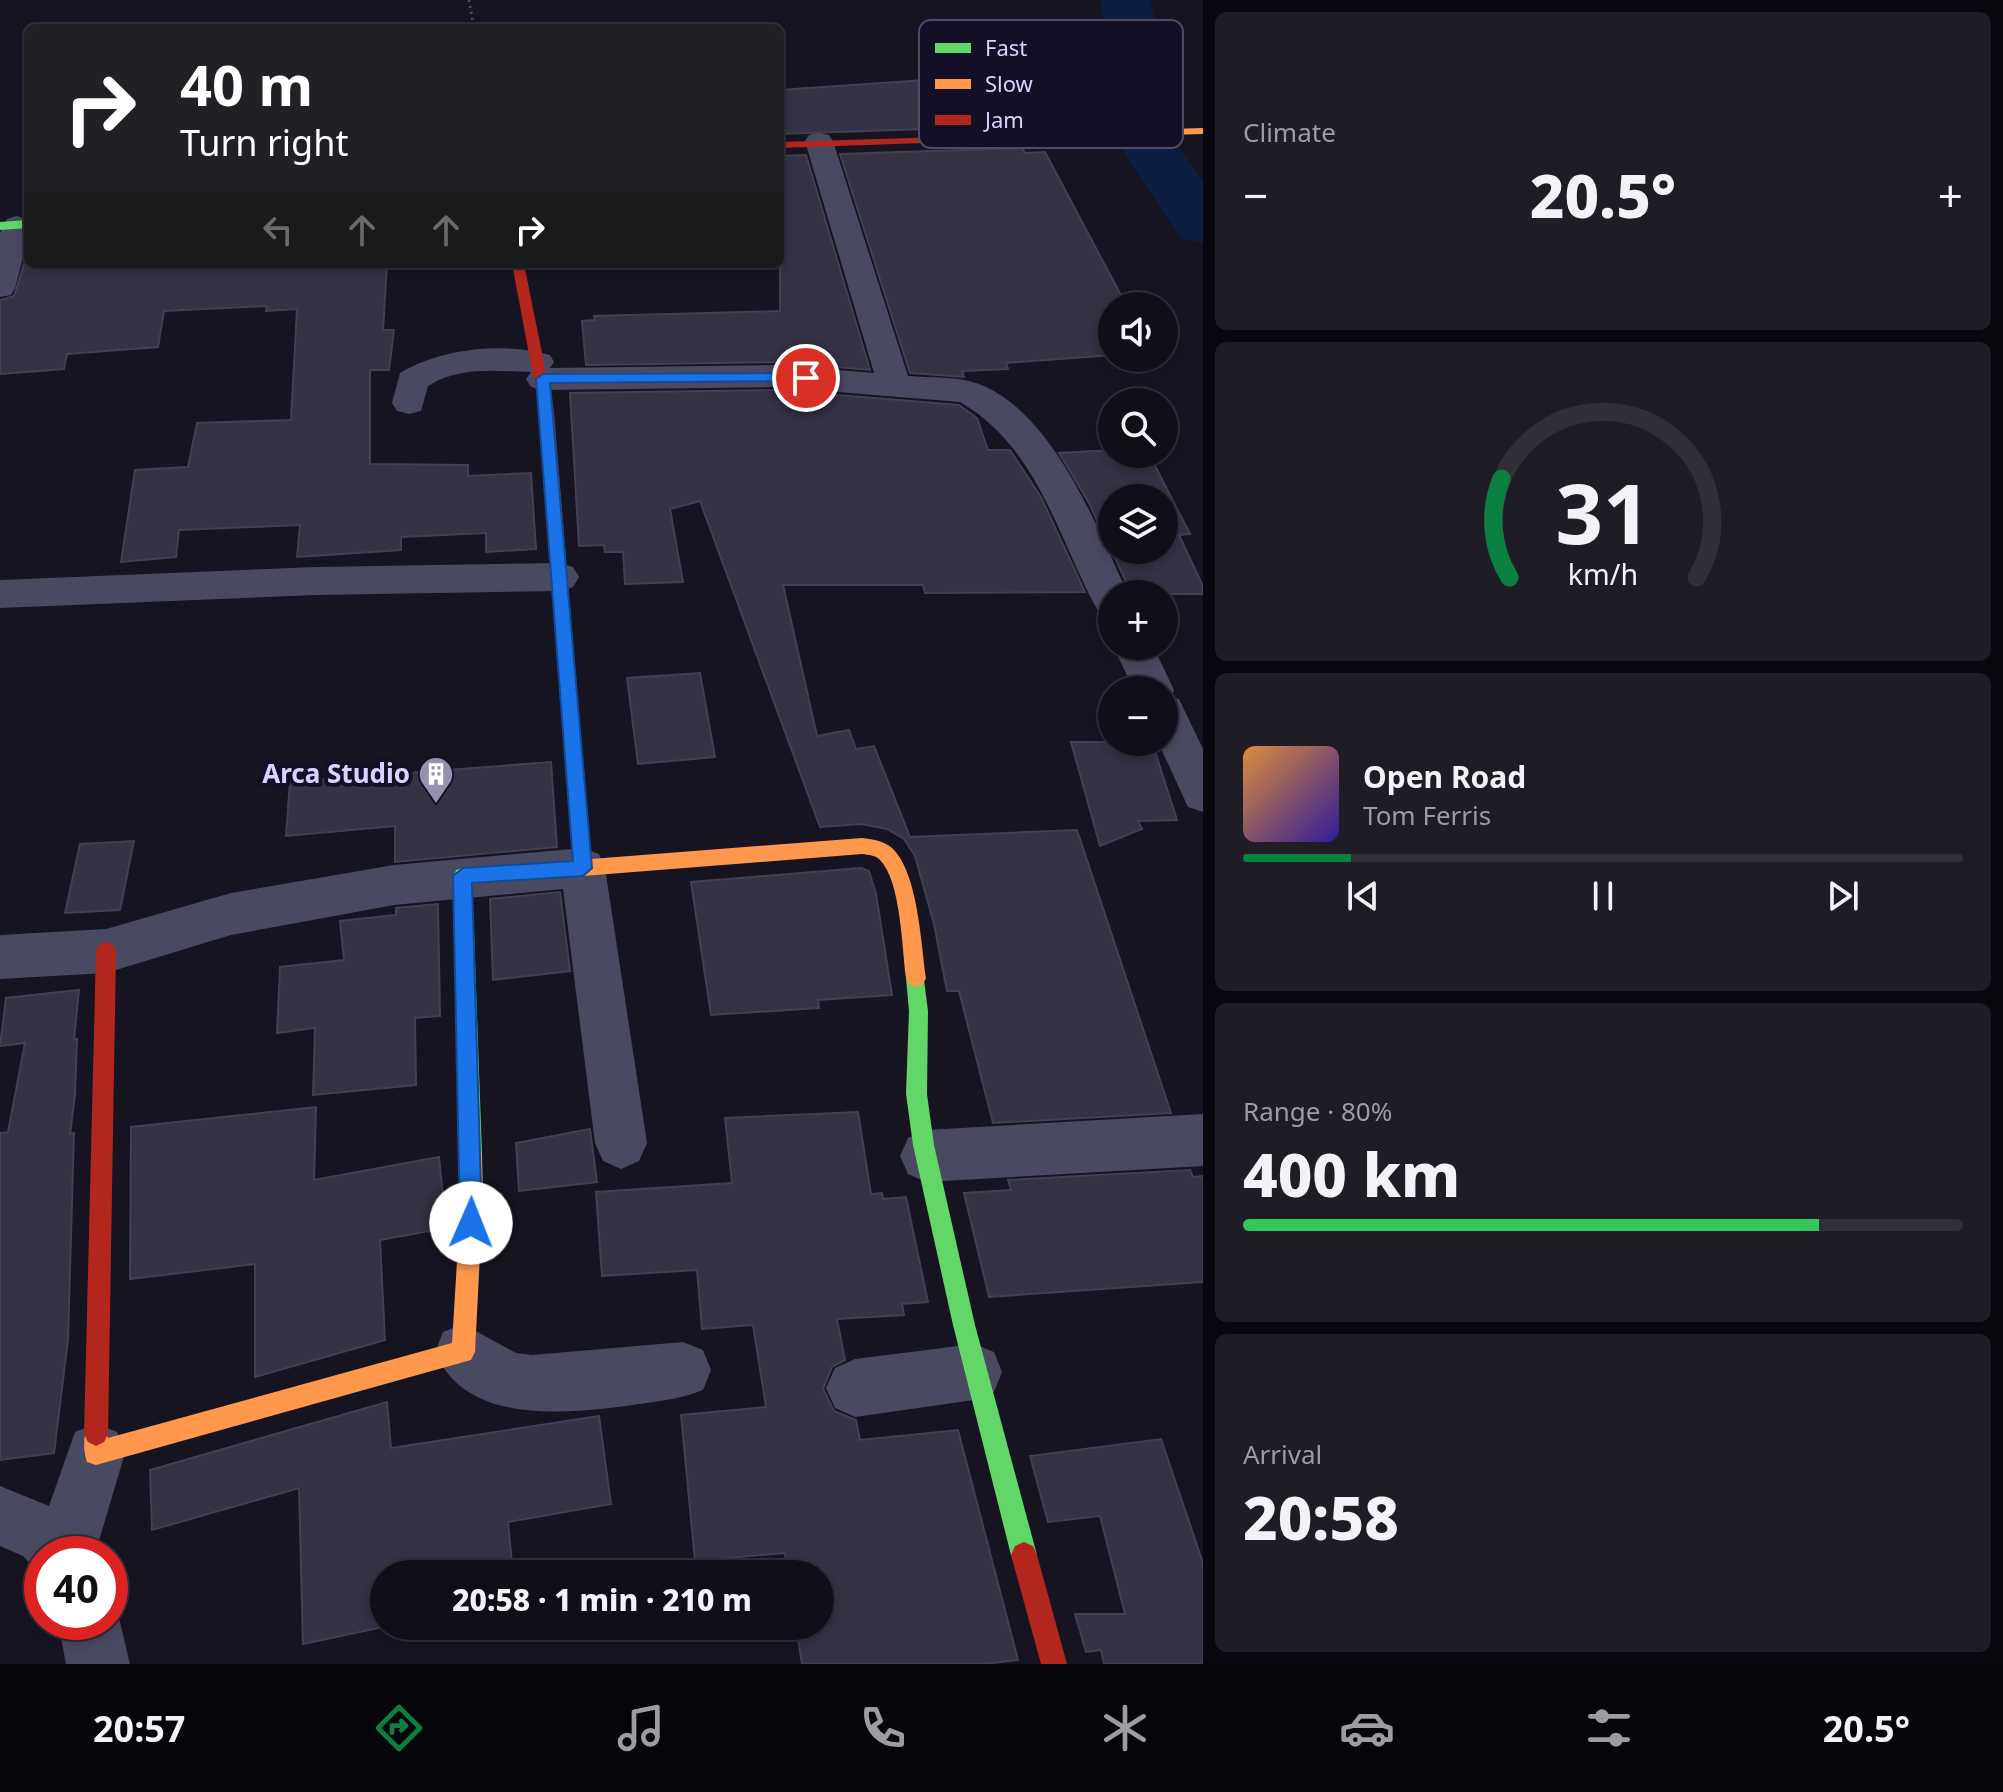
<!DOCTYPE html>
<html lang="en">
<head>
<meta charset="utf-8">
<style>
	:root { --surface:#100f19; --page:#1e1d26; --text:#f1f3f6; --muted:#9c9ca2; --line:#302f38; --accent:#0b8043 }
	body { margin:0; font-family:"Noto Sans",sans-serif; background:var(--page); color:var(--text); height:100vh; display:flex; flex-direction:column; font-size:30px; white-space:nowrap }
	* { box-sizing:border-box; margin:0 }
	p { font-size:26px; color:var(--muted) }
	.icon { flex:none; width:44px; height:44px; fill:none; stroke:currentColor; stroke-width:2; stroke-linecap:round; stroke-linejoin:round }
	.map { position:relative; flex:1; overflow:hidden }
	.sheet { display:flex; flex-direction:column; gap:12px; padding:12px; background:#09080e; width:800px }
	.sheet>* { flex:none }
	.banner { position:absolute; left:24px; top:24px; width:760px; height:244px; border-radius:12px; box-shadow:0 4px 12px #0003,0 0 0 2px var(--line); background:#202124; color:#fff; overflow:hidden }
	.tools { position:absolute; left:1098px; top:292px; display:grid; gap:16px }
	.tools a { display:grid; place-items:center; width:80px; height:80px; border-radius:50%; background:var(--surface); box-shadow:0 4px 12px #0003,0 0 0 2px var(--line); font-size:40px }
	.speed { position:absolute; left:24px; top:1536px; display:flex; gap:16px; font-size:40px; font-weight:700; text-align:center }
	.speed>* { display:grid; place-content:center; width:104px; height:104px; border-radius:50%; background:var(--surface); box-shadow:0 4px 12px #0003,0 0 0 2px var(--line); line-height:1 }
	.speed .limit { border:12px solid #d22; background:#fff; color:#111 }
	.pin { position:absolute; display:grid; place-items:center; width:68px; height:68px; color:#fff; margin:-34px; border:4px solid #fff; border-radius:50%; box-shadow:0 2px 8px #0007 }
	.me { position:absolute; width:88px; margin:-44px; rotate:1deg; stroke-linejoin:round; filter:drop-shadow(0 0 6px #0008) }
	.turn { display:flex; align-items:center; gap:28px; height:168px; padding:0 24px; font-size:36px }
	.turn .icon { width:104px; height:104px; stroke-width:2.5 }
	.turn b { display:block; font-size:56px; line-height:68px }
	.lanes { display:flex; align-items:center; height:76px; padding:0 24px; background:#0003; justify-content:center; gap:40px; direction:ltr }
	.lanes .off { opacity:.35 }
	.big { font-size:60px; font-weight:800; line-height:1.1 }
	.sheet .widget { flex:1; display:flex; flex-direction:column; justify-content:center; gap:12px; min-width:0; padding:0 28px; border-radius:12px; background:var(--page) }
	.sheet .dial { align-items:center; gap:0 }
	.dial svg { height:208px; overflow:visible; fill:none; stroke:var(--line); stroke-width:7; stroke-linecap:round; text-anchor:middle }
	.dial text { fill:var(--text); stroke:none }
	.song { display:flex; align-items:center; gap:24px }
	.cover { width:96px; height:96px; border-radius:12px; background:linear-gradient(135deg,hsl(30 70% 55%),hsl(250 70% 35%)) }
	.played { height:8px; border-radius:4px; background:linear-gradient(90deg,var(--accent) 15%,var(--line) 15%) }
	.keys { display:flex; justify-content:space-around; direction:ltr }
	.heat { display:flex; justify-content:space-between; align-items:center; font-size:44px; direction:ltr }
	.charge { height:12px; border-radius:6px; background:linear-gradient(90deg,#34c759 80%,var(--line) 0) }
	.trip { position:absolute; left:370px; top:1560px; width:464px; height:80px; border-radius:40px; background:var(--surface); box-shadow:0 4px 12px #0003,0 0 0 2px var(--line); font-weight:800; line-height:80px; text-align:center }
	.menu { display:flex; height:128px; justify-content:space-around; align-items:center; background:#06060a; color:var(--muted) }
	.menu .icon { width:56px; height:56px }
	.menu .active { color:var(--accent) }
	.menu b { font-size:36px; color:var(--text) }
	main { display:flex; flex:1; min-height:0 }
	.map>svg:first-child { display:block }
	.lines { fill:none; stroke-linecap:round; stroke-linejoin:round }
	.river { fill:#0b1e41; fill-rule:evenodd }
	.building { fill:#343243; stroke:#433f54; stroke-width:2; fill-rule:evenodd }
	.path { stroke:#44505f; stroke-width:3; stroke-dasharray:2 4; stroke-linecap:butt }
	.street { fill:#4a4962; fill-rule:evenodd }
	.fast { fill:#63d668; fill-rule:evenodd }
	.slow { fill:#ff974d; fill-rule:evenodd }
	.jam { fill:#b3261e; fill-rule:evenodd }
	.route { fill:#1a73e8; stroke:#114b97; stroke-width:2 }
	.labels { text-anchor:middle; stroke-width:8; stroke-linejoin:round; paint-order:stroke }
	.poi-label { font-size:26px; font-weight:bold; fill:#d9d4ff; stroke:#130f26; text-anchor:end }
	.key { fill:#130f26; stroke:#4e4a67; stroke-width:2 }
	.key-label { font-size:22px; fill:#d9d4ff }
</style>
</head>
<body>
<main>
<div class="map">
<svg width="1203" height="1664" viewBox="0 0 1203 1664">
	<rect width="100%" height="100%" fill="#161421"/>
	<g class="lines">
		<!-- river -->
		<path class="river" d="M 1100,0 L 1150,0 L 1167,66 L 1171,136 L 1203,181 L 1203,243 L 1181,238 L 1113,136 L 1113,66 Z"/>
	</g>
	<!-- building -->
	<g class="building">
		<path d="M 983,76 L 1010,126 L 780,134 L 780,90 Z"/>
		<path d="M 1022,148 L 1025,153 L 1045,152 L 1124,301 L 1112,302 L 1112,355 L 1006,363 L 1008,369 L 962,371 L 964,377 L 910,373 L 840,154 Z"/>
		<path d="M 806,155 L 870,370 L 777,362 L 586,365 L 582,321 L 595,320 L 594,316 L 780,311 L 780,156 Z"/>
		<path d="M 24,264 L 387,264 L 383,330 L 394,330 L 389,370 L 370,370 L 370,464 L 468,465 L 468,476 L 531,473 L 536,549 L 486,552 L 486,533 L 401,537 L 401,550 L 297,557 L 300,525 L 179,530 L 176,557 L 121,562 L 135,470 L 188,467 L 197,423 L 291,420 L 297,309 L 266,311 L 267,306 L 164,311 L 158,347 L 67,354 L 64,369 L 0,374 L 0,300 L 14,296 Z"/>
		<path d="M 777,390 L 959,405 L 977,418 L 988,450 L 1010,450 L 1041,497 L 1085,592 L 925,593 L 923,585 L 783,585 L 817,736 L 849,730 L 856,749 L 874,746 L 910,837 L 1077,830 L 1171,1113 L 993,1123 L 959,991 L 947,991 L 934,924 L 915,856 L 904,839 L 887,829 L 862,824 L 820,827 L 700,501 L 670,509 L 683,582 L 625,584 L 623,552 L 605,552 L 604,545 L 579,546 L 570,393 Z"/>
		<path d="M 1112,450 L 1112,454 L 1149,454 L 1190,534 L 1179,535 L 1203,586 L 1203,594 L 1144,594 L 1142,590 L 1130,590 L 1089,503 L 1059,453 ZM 1112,498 L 1164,498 L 1164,550 L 1112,550 Z"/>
		<path d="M 700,673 L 715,757 L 638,764 L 627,678 Z"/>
		<path d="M 1071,742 L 1152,742 L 1177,820 L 1138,821 L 1142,829 L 1100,846 Z"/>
		<path d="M 551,762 L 557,847 L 395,862 L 395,826 L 286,836 L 290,782 Z"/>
		<path d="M 134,841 L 120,910 L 65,913 L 80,844 Z"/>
		<path d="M 861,868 L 869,871 L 876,894 L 892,995 L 818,1000 L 819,1008 L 711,1015 L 691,882 Z"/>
		<path d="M 560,892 L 570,971 L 493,980 L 490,899 Z"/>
		<path d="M 438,904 L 440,1016 L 415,1018 L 416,1085 L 313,1095 L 315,1028 L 277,1033 L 280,967 L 344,960 L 340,921 L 396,915 L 396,908 Z"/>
		<path d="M 79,990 L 74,1040 L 77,1039 L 75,1095 L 70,1134 L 74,1133 L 68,1340 L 54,1453 L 0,1460 L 0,1133 L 8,1132 L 25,1043 L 0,1046 L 6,998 Z"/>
		<path d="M 316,1107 L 314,1180 L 439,1157 L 443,1196 L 441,1229 L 380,1240 L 385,1340 L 255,1377 L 255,1264 L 130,1279 L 131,1127 Z"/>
		<path d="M 858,1112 L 871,1194 L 882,1193 L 883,1199 L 906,1197 L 928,1302 L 902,1304 L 904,1315 L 837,1319 L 845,1360 L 832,1367 L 823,1389 L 834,1411 L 856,1420 L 860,1440 L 958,1430 L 1018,1660 L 984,1664 L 802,1664 L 796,1626 L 820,1626 L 820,1574 L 788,1574 L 785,1553 L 695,1561 L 681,1415 L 766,1407 L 753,1325 L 702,1329 L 697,1270 L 602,1276 L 596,1192 L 732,1183 L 725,1118 Z"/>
		<path d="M 590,1129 L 597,1182 L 519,1191 L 516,1143 Z"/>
		<path d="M 1190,1170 L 1193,1177 L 1203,1176 L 1203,1282 L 989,1297 L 964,1193 L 1011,1190 L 1008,1180 Z"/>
		<path d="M 387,1402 L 391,1448 L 599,1416 L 611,1504 L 508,1522 L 513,1574 L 384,1574 L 384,1626 L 388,1626 L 303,1644 L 299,1488 L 152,1530 L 150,1470 Z"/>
		<path d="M 1161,1439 L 1203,1563 L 1203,1664 L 1104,1664 L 1101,1650 L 1086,1652 L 1075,1614 L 1125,1614 L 1100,1516 L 1048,1522 L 1030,1456 Z"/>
	</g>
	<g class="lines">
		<!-- path -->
		<path class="path" d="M 469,0 L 474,28"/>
		<!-- street -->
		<g class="street">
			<path d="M 819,133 L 829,135 L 833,141 L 908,376 C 930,378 955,376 976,383 C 1052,409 1097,527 1128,594 L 1112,594 L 1112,616 L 1098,611 C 1057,537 1039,448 960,402 L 777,387 L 543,390 L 531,387 L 526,379 L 531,372 C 496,371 459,366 428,386 L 421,411 L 409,414 L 397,411 L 392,403 L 400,373 C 442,348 503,342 550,355 L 554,362 L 550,368 L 777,365 L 874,373 L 805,141 L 809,135 Z"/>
			<path d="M 17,216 L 28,220 L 28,239 L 15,288 L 11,295 L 0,297 L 0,233 L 7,219 Z"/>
			<path d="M 560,563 L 573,567 L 579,577 L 573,587 L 560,591 L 315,595 L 0,608 L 0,580 L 315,567 Z"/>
			<path d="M 1113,646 L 1153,646 L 1174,690 L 1171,697 L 1179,699 L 1203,749 L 1203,812 L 1188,807 L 1158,742 L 1164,742 L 1164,690 L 1134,690 Z"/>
			<path d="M 583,848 L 599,854 L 605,868 L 647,1143 L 639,1161 L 621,1169 L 603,1161 L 595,1143 L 563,889 L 394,905 L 231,935 L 106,973 L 0,979 L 0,935 L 106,929 L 231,893 L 394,865 Z"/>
			<path d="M 1203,1114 L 1203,1166 L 926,1182 L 908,1174 L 900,1156 L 908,1138 L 926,1130 Z"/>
			<path d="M 463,1324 L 516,1353 L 532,1355 L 683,1342 L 703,1350 L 711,1370 L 703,1390 C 678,1400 652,1402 626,1406 C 562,1414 465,1424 435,1352 L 443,1332 Z"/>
			<path d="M 974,1344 L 994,1352 L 1002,1372 L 994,1392 L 974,1400 L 855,1417 L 835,1408 L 826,1388 L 835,1368 L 855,1359 Z"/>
			<path d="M 96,1424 L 117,1432 L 125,1453 L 95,1554 L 42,1554 L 42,1577 L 23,1556 L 0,1546 L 0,1486 L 49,1506 L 75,1432 Z"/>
			<path d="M 110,1599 L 120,1622 L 130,1664 L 66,1664 L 58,1622 L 110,1622 Z"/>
		</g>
		<!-- fast -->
		<g class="fast">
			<path d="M 28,220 L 28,228 L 0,230 L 0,222 Z"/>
			<path d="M 463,868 L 470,870 L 472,876 L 482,1154 L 478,1161 L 471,1165 L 464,1161 L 460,1154 L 454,876 L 456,870 Z"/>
			<path d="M 916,969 L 923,972 L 928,1011 L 927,1094 L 934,1145 L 975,1325 L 1037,1555 L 1033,1564 L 1024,1568 L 1015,1564 L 1011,1555 L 953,1325 L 913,1145 L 906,1094 L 909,1011 L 906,978 L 909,972 Z"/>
		</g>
		<!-- slow -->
		<g class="slow">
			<path d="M 1203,128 L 1203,134 L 1099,137 L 1093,134 L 1099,131 Z"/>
			<path d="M 565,638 L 573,644 L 591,859 L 862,838 C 872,839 884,841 892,848 C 918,872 921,944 926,978 L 923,984 L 916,987 L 909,984 L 906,978 C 902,949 901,881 880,860 C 875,855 869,855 862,854 L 583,876 L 577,874 L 557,644 Z"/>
			<path d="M 471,1143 L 478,1147 L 482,1154 L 483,1196 L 475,1352 L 471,1360 L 96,1465 L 87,1462 C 83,1450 83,1437 88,1426 L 96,1422 L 104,1426 L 108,1438 L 452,1343 L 461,1196 L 460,1154 L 464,1147 Z"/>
		</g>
		<!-- jam -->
		<g class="jam">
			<path d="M 1103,132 L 1105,134 L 1099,137 L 780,148 L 780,142 Z"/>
			<path d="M 512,264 L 524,264 L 554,412 L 573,644 L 565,650 L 557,644 L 540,412 Z"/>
			<path d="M 106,942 L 113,945 L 116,951 L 108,1434 L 104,1442 L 96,1446 L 88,1442 L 84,1434 L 96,951 L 99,945 Z"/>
			<path d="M 1024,1542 L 1033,1546 L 1037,1555 L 1067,1664 L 1041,1664 L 1011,1555 L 1015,1546 Z"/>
		</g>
	</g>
	<!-- route -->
	<path class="route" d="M 806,373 L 811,374 L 811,381 L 550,383 L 592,868 L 583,876 L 472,883 L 482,1223 L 479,1231 L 471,1234 L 463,1231 L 460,1223 L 453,876 L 463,868 L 573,861 L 536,379 L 543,374 Z"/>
	<!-- icons -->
	<defs>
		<g id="building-pin" transform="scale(1.8)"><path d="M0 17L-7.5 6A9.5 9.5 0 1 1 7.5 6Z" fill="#9591b1" stroke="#130f26"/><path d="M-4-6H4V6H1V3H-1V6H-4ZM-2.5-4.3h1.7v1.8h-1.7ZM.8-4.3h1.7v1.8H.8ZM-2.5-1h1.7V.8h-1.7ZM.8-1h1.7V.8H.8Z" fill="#fff"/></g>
	</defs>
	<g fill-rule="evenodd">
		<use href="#building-pin" x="436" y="774"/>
	</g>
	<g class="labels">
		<!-- poi labels -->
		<g class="poi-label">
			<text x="410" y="783">Arca Studio</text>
		</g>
	</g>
	<!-- legend -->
	<rect x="919" y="20" width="264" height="128" rx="12" class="key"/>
	<rect x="935" y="43" width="36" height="10" fill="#63d668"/>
	<rect x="935" y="79" width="36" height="10" fill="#ff974d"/>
	<rect x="935" y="115" width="36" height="10" fill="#b3261e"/>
	<g class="key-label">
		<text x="985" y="56">Fast</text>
		<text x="985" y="92">Slow</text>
		<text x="985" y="128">Jam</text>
	</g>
</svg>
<div class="tools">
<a><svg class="icon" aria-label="sound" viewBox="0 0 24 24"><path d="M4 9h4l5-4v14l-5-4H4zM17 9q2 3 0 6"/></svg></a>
<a><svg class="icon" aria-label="search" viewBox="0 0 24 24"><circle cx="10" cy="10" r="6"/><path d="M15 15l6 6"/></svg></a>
<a><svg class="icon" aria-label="layers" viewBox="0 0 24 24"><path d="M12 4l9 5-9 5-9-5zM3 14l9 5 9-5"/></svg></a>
<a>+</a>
<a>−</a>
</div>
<div class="speed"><div class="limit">40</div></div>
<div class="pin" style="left:806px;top:378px;background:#d93025"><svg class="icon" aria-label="arrive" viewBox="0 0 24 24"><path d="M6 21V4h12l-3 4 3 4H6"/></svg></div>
<svg class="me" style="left:471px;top:1223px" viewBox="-20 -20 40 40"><circle r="19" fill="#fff"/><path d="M0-13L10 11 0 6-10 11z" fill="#1a73e8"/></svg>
<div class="trip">20:58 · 1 min · 210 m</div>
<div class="banner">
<div class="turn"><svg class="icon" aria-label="right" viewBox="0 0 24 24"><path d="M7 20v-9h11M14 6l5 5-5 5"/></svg><div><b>40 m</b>Turn right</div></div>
<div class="lanes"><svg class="icon off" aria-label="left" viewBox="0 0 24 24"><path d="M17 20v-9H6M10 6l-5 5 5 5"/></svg><svg class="icon off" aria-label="ahead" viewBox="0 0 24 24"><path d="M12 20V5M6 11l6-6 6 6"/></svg><svg class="icon off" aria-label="ahead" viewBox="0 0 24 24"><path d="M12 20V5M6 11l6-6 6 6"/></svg><svg class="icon" aria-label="right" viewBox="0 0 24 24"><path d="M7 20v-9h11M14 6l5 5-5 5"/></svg></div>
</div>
</div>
<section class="sheet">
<div class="widget"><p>Climate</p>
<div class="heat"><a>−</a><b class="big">20.5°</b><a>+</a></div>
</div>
<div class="widget dial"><svg viewBox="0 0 100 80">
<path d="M14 69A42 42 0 1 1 86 69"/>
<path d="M14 69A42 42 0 0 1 11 31" stroke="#0b8043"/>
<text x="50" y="56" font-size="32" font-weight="700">31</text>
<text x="50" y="72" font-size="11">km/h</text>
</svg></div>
<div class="widget">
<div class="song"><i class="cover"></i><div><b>Open Road</b><p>Tom Ferris</p></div></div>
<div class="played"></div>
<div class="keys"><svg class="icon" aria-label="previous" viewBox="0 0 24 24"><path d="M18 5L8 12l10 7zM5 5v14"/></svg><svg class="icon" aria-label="pause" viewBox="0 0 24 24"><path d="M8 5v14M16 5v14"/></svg><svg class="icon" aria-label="next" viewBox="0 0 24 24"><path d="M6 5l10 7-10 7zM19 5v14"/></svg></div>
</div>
<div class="widget"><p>Range · 80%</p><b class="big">400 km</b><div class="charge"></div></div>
<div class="widget"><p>Arrival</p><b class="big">20:58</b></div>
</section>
</main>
<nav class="menu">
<b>20:57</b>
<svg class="icon active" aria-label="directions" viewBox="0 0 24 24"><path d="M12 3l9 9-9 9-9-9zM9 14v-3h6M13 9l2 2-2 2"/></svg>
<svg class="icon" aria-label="music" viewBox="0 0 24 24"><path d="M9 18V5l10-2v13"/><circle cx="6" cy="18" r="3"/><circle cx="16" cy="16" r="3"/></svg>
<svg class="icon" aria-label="phone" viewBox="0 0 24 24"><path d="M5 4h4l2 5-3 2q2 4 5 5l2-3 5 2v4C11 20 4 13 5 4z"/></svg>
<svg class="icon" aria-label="climate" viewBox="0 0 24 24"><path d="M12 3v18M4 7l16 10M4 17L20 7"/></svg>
<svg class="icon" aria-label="car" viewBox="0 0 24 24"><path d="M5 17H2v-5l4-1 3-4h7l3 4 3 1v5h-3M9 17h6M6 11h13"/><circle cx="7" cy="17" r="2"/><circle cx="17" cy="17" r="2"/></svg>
<svg class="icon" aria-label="filters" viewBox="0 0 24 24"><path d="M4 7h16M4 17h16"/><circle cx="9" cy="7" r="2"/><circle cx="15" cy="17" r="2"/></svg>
<b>20.5°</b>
</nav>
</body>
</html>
